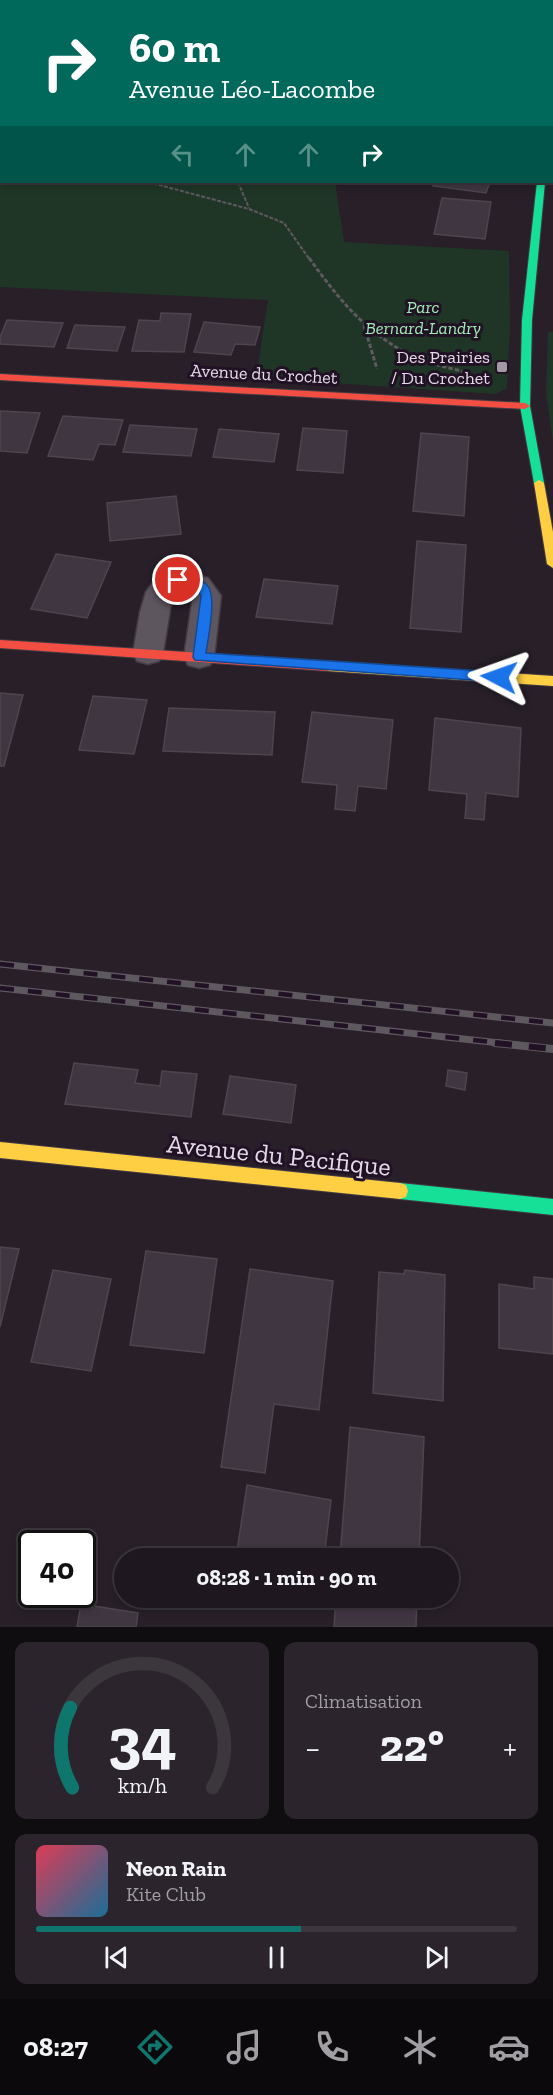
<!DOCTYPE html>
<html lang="fr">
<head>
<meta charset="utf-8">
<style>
	:root { --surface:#1e171f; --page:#2b242c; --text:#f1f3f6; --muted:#a19fa4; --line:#3c363d; --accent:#0f766e }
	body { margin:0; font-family:"Zilla Slab",serif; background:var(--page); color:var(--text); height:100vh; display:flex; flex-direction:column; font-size:22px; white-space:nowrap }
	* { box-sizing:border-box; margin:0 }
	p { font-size:20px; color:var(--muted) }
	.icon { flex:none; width:33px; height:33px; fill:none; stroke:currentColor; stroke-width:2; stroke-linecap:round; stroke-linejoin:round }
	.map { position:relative; height:1627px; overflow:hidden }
	.drawer { display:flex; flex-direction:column; gap:15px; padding:15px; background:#100d11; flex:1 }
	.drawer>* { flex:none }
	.banner { position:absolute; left:0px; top:0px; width:554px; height:183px; box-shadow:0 3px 9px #0003,0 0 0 2px var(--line); background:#00695c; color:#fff; overflow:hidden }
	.speed { position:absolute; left:18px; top:1530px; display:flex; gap:12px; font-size:30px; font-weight:700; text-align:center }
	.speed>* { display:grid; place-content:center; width:78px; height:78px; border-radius:50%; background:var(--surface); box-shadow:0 3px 9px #0003,0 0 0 2px var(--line); line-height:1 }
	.speed .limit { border:3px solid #111; border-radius:9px; background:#fff; color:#111 }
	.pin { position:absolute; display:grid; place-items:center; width:51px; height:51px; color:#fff; margin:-26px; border:3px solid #fff; border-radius:50%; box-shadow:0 2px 6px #0007 }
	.me { position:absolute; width:66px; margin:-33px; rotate:274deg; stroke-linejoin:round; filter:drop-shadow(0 0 4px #0008) }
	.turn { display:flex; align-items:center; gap:21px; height:126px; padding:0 30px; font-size:27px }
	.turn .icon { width:78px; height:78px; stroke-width:2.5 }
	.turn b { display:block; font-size:42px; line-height:51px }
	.lanes { display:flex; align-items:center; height:57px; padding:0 30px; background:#0003; justify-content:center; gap:30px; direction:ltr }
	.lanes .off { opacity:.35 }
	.big { font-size:45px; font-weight:700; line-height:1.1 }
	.drawer .tile { flex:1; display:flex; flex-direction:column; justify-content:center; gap:9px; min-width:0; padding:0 21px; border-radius:12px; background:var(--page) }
	.drawer .dial { align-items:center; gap:0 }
	.dial svg { height:156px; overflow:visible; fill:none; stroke:var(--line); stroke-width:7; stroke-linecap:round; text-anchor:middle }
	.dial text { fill:var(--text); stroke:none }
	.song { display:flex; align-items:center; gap:18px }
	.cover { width:72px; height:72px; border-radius:9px; background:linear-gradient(135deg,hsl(350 70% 55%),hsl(200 70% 35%)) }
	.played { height:6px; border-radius:3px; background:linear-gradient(90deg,var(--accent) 55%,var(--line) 55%) }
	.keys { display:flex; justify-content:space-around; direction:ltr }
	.heat { display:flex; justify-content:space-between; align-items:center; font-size:33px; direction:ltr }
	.drawer .tiles { flex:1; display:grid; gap:15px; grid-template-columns:1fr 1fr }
	.tile:last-child { grid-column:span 2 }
	.trip { position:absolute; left:114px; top:1548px; width:345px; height:60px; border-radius:30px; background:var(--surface); box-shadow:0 3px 9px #0003,0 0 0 2px var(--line); font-weight:700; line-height:60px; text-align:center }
	.tab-bar { display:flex; height:96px; justify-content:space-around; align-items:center; background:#0c090c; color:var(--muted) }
	.tab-bar .icon { width:42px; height:42px }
	.tab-bar .active { color:var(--accent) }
	.tab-bar b { font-size:27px; color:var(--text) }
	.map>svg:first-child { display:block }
	.green { fill:#1f3626 }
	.building { fill:#403642; stroke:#4d454e; stroke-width:1.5 }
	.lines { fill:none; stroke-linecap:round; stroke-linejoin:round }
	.street-casing { stroke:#433b44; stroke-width:3 }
	.fast-casing { stroke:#433b44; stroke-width:2 }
	.slow-casing { stroke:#433b44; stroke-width:2 }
	.jam-casing { stroke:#433b44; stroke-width:2 }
	.path-far1 { stroke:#5e585f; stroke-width:2; stroke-dasharray:4 1.5; stroke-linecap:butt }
	.path { stroke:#5e585f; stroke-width:3; stroke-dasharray:4.5 2; stroke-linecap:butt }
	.street { fill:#5d565f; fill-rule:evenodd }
	.fast { fill:#16e098; fill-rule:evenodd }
	.slow { fill:#ffcf43; fill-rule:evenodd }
	.jam { fill:#f24e42; fill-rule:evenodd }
	.rail-far1-casing { stroke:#5e585f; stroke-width:7 }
	.rail-casing { stroke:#5e585f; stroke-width:8 }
	.rail-far1 { stroke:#211124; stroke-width:4.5; stroke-dasharray:14; stroke-linecap:butt }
	.rail { stroke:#211124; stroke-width:6; stroke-dasharray:17; stroke-linecap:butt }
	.route { fill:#1a73e8; stroke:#114b97; stroke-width:1.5 }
	.poi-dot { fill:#a399a4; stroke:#211124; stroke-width:2 }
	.labels { text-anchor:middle; stroke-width:6; stroke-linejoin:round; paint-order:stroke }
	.far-park-label { font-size:18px; font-style:italic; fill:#9febb4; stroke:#211124 }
	.far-poi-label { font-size:18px; fill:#e5dae7; stroke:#211124; text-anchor:end }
	.far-street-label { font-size:18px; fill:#e5dae7; stroke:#211124 }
	.near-street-label { font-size:26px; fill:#e5dae7; stroke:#211124 }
</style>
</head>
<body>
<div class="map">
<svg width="553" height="1627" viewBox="0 0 553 1627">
	<rect width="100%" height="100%" fill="#281f29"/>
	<!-- green -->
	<g class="green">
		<path d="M 0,0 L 382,0 L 2,2 L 2,182 L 335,182 L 344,242 L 509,251 L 510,328 L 507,388 L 496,394 L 256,378 L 268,300 L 0,287 Z"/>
		<path d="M 548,332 L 553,332 L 553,442 L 546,394 Z"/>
	</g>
	<!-- building -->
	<g class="building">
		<path d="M 435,182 L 490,182 L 486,193 L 433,186 Z"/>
		<path d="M 442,198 L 491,202 L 485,239 L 434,234 Z"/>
		<path d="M 161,313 L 191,314 L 184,352 L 132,351 L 139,320 L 160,321 Z"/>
		<path d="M 7,320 L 63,323 L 54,347 L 0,344 L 0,337 Z"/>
		<path d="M 204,322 L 260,327 L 255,345 L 235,344 L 231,355 L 194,352 Z"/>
		<path d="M 75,325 L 125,327 L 117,351 L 67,348 Z"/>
		<path d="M 0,411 L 40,413 L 27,453 L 0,451 Z"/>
		<path d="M 63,416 L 123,420 L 115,445 L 99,444 L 93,460 L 48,456 Z"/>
		<path d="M 130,425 L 197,429 L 191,456 L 123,452 Z"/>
		<path d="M 303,428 L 347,431 L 343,473 L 297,470 Z"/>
		<path d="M 219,429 L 279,434 L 274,462 L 213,457 Z"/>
		<path d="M 421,433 L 469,437 L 464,516 L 413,511 Z"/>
		<path d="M 176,496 L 181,534 L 110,541 L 107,503 Z"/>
		<path d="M 417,541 L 466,545 L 461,632 L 410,628 Z"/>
		<path d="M 56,554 L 111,562 L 87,618 L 31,609 Z"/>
		<path d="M 264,579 L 338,586 L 332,624 L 256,617 Z"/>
		<path d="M 0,693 L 23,695 L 4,766 L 0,766 Z"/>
		<path d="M 93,696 L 147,700 L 134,754 L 79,750 Z"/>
		<path d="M 169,708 L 275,712 L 272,755 L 163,751 Z"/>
		<path d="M 312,712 L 393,720 L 386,789 L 358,786 L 355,811 L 335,809 L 337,785 L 302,782 Z"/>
		<path d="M 435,718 L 521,728 L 518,797 L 486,793 L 484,820 L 465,818 L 467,794 L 429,790 Z"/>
		<path d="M 74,1063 L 138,1070 L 135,1083 L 160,1086 L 162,1071 L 197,1074 L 191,1117 L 65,1104 Z"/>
		<path d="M 448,1070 L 467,1073 L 465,1090 L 446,1086 Z"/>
		<path d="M 230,1076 L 296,1085 L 291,1123 L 223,1114 Z"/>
		<path d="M 0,1247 L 19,1249 L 0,1327 Z"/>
		<path d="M 146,1251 L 217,1259 L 204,1353 L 130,1345 Z"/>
		<path d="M 250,1269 L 333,1281 L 319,1410 L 274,1404 L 265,1473 L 221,1467 Z"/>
		<path d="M 53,1270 L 111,1279 L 91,1371 L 31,1362 Z"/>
		<path d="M 405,1270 L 445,1275 L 443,1401 L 373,1393 L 379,1272 L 404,1274 Z"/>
		<path d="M 534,1277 L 553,1279 L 553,1354 L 499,1348 L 499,1284 L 534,1289 Z"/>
		<path d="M 350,1427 L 424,1437 L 419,1558 L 340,1558 Z"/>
		<path d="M 247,1485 L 331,1500 L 324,1558 L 236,1558 Z"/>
		<path d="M 336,1598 L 417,1598 L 416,1627 L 334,1627 Z"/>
		<path d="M 81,1604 L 138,1613 L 136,1627 L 77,1627 Z"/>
	</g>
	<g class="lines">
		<!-- street casing -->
		<g class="street-casing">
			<path id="street" d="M 181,571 L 208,578 L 221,596 L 214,657 L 210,665 L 199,668 L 188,665 L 184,657 L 193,596 L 181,591 L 172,597 L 163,653 L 159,661 L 148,664 L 137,661 L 133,653 L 140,612 L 146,592 L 157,577 Z"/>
		</g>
		<!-- fast casing -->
		<g class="fast-casing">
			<g id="fast">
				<path d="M 537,182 L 545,182 L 532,320 L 530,406 L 544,483 L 539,486 L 534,483 L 520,406 L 522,320 Z"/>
				<path d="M 400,1183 L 553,1199 L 553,1215 L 400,1199 L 394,1197 L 392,1191 L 394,1185 Z"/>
			</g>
		</g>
		<!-- slow casing -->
		<g class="slow-casing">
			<g id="slow">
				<path d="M 539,480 L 544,483 L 553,532 L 553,568 L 547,564 L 534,483 Z"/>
				<path d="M 328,661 L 553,676 L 553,686 L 328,671 L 322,666 Z"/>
				<path d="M 0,1142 L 400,1183 L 406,1185 L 408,1191 L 406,1197 L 400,1199 L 0,1158 Z"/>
			</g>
		</g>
		<!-- jam casing -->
		<g class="jam-casing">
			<g id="jam">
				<path d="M 0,374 L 525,403 L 530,406 L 525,409 L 0,380 Z"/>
				<path d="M 0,640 L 328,661 L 334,666 L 328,671 L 0,648 Z"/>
			</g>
		</g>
		<!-- path-far1 -->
		<g class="path-far1">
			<path d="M 148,182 L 249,209 L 284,223 L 310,260"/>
			<path d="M 238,182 L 249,208"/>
		</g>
		<!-- path -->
		<g class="path">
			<path d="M 309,258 C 339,299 362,329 408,354 C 424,363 447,367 465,372"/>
			<path d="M 364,325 L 377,369"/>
		</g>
		<!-- street -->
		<use href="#street" class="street"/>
		<!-- fast -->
		<use href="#fast" class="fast"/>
		<!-- slow -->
		<use href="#slow" class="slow"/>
		<!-- jam -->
		<use href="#jam" class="jam"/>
		<!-- rail-far1 casing -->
		<g class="rail-far1-casing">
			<g id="rail-far1">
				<path d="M 0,964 L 553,1023"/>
				<path d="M 0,988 L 509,1044"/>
			</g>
		</g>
		<!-- rail casing -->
		<g class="rail-casing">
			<path id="rail" d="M 495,1043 L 553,1049"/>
		</g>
		<!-- rail-far1 -->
		<use href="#rail-far1" class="rail-far1"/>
		<!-- rail -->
		<use href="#rail" class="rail"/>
	</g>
	<!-- route -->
	<path class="route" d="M 178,576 C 187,577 198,578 206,584 C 218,594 208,637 206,653 L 499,672 L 505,677 L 499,682 L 195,660 L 193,657 L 201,596 C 195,584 185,586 174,583 L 172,580 Z"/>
	<!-- markers -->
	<rect class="poi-dot" x="496" y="361" width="12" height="12" rx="3"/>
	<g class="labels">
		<!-- far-park labels -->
		<g class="far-park-label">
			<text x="423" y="313">Parc<tspan x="423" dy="21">Bernard-Landry</tspan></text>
		</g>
		<!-- far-poi labels -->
		<g class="far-poi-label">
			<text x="490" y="363">Des Prairies<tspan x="490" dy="21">/ Du Crochet</tspan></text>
		</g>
		<!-- far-street labels -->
		<g class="far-street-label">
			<text transform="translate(264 374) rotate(3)" y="6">Avenue du Crochet</text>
		</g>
		<!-- near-street labels -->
		<g class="near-street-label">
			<text transform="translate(279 1155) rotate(6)" y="9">Avenue du Pacifique</text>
		</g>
	</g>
</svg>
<div class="speed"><div class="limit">40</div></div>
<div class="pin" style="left:178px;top:580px;background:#d93025"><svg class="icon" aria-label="arrive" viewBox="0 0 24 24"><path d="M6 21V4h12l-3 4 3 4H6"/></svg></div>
<svg class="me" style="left:499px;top:677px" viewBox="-20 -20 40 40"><path d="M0-17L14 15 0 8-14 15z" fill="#1a73e8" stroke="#fff" stroke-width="4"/></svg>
<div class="trip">08:28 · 1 min · 90 m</div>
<div class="banner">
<div class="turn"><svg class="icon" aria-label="right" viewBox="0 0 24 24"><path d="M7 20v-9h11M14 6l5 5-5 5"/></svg><div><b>60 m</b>Avenue Léo-Lacombe</div></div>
<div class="lanes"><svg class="icon off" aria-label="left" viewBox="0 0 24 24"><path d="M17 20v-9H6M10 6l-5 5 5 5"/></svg><svg class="icon off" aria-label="ahead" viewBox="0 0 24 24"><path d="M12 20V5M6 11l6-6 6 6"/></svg><svg class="icon off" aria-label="ahead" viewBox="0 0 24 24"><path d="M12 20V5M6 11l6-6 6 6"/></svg><svg class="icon" aria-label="right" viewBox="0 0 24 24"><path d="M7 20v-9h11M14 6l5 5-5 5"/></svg></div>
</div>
</div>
<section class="drawer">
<div class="tiles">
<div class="tile dial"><svg viewBox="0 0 100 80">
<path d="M14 69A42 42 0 1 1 86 69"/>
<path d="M14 69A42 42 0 0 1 13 28" stroke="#0f766e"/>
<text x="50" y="56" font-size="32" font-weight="700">34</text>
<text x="50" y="72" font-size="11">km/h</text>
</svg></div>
<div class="tile"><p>Climatisation</p>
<div class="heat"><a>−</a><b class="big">22°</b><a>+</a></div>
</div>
<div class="tile">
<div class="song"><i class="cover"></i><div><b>Neon Rain</b><p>Kite Club</p></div></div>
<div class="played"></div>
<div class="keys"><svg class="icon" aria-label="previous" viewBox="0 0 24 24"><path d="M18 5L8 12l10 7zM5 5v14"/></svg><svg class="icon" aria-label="pause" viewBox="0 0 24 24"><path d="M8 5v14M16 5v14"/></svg><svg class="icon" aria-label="next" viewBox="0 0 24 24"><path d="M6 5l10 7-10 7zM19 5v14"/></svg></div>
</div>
</div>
</section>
<nav class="tab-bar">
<b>08:27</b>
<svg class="icon active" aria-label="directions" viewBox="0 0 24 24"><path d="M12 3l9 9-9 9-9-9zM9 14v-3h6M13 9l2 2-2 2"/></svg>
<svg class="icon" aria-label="music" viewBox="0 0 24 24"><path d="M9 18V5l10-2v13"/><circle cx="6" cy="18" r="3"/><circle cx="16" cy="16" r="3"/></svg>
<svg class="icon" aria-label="phone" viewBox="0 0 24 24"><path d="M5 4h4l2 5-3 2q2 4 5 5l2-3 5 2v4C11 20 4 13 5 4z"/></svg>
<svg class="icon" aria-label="climate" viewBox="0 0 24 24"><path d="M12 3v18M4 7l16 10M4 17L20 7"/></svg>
<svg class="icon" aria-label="car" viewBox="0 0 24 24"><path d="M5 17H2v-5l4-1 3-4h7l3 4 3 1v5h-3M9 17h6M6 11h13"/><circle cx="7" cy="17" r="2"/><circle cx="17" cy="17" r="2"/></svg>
</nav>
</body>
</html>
